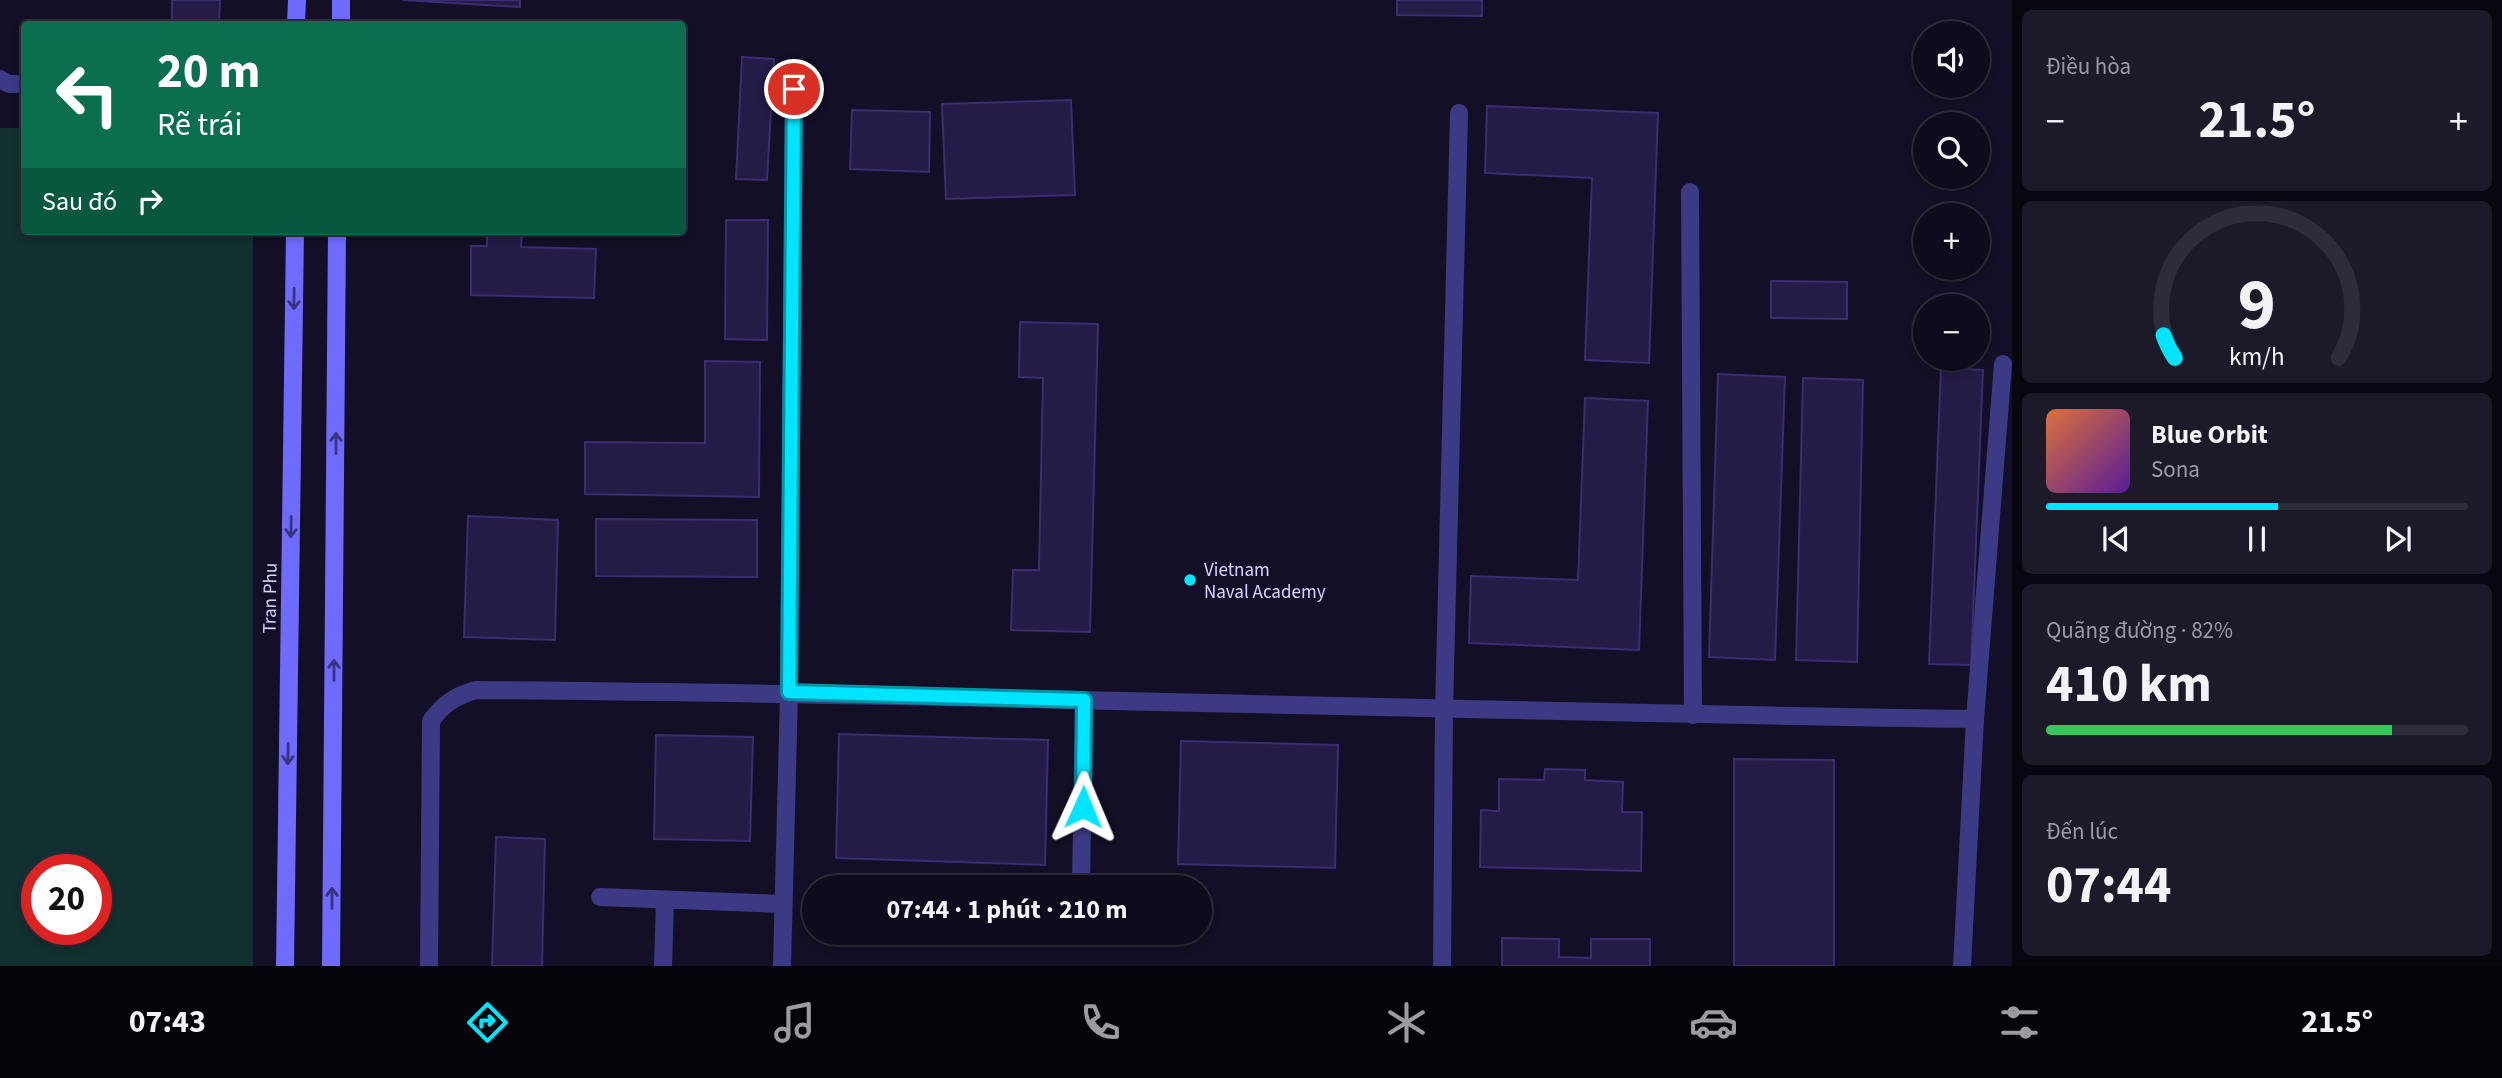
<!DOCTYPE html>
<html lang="vi">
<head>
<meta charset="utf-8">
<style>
	:root { --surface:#0e0b1c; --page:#1c1929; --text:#f1f3f6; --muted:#9b9ba3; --line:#2e2b3b; --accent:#00e5ff }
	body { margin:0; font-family:"Source Sans 3",sans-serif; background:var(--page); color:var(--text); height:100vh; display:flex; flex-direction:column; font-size:26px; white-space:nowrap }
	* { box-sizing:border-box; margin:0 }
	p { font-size:23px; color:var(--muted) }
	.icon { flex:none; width:38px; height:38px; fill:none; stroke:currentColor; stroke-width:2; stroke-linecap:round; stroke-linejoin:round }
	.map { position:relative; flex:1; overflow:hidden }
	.side { display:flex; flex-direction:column; gap:10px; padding:10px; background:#08060f; width:490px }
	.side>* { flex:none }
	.guide { position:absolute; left:21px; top:21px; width:665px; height:214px; border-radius:7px; box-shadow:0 4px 10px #0003,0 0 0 2px var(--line); background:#0b6e4f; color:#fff; overflow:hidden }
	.tools { position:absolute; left:1913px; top:21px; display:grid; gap:14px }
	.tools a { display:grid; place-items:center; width:77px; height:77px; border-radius:50%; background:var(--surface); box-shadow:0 4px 10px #0003,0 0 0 2px var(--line); font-size:35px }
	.speed { position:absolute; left:21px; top:854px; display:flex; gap:14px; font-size:35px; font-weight:700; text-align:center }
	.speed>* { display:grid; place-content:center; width:91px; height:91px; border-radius:50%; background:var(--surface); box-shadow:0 4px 10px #0003,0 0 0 2px var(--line); line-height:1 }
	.speed .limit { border:10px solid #d22; background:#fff; color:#111 }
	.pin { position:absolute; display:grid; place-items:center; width:60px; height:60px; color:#fff; margin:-30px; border:4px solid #fff; border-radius:50%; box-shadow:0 2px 7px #0007 }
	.me { position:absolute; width:77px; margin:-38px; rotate:1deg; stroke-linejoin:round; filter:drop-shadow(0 0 5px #0008) }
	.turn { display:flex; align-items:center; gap:24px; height:147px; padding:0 21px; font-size:32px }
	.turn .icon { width:91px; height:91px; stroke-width:2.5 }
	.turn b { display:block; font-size:49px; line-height:60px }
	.then { display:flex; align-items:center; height:66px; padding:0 21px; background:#0003; gap:14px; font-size:26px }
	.big { font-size:52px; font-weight:700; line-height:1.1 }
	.side .card { flex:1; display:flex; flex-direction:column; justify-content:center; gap:10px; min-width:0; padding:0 24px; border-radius:10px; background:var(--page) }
	.side .dial { align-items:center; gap:0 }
	.dial svg { height:182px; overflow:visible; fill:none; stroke:var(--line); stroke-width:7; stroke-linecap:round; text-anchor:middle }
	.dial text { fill:var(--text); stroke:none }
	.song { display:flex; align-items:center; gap:21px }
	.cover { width:84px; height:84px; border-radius:10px; background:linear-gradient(135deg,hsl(20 70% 55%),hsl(270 70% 35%)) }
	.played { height:7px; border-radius:4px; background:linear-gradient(90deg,var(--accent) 55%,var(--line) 55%) }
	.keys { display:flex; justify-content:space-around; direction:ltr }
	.heat { display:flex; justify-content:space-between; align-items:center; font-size:38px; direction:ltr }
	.charge { height:10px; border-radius:5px; background:linear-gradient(90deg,#34c759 82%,var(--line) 0) }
	.trip { position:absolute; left:802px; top:875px; width:410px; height:70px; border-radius:35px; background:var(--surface); box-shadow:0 4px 10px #0003,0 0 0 2px var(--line); font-weight:700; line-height:70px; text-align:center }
	.tabs { display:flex; height:112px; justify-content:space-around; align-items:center; background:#06040b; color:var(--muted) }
	.tabs .icon { width:49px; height:49px }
	.tabs .active { color:var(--accent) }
	.tabs b { font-size:32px; color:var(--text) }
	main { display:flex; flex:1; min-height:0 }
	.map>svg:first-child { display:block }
	.green { fill:#12302f; fill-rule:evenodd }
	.building { fill:#241b47; stroke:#3b2d73; stroke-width:2 }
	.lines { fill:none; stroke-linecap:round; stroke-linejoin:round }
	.lane { stroke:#3d3a85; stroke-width:18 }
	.secondary { stroke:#6f6bff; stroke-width:18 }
	.oneway { stroke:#38347d }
	.route-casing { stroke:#0095a6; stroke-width:18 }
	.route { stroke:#00e5ff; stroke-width:12 }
	.poi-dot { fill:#00e5ff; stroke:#130f26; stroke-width:2.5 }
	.labels { text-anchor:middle; stroke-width:7; stroke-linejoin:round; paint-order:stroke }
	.poi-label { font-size:19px; fill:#d9d4ff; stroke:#130f26; text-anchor:start }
	.street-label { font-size:19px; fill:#d9d4ff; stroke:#130f26 }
</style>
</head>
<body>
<main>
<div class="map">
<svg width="2012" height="966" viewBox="0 0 2012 966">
	<rect width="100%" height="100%" fill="#130f26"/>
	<!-- green -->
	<path class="green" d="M 0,128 L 24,128 L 24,231 L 253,231 L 253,966 L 0,966 ZM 37,870 L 96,870 L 96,929 L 37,929 Z"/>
	<!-- building -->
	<g class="building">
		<path d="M 172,0 L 220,0 L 219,24 L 172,24 Z"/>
		<path d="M 403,0 L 520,0 L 520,7 Z"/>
		<path d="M 1397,0 L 1482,0 L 1482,16 L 1397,15 Z"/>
		<path d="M 742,57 L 774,59 L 767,180 L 736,179 Z"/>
		<path d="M 1071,100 L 1075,195 L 946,199 L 942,104 Z"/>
		<path d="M 1487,106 L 1658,113 L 1649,363 L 1585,360 L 1592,178 L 1485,173 Z"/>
		<path d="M 852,110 L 930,112 L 929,172 L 850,169 Z"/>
		<path d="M 726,220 L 768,220 L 767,340 L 725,339 Z"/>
		<path d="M 487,231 L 522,231 L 521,247 L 596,249 L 594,298 L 471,295 L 471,246 L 487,246 Z"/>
		<path d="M 1771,281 L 1847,282 L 1847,319 L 1771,318 Z"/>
		<path d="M 1020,322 L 1098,324 L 1090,632 L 1011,630 L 1013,570 L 1039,570 L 1043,378 L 1019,377 Z"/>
		<path d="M 705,361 L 760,362 L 759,497 L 585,494 L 585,442 L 705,443 Z"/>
		<path d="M 1941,368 L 1983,370 L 1971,665 L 1929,664 Z"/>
		<path d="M 1718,374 L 1785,377 L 1775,660 L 1709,657 Z"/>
		<path d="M 1803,378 L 1863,380 L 1857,662 L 1796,660 Z"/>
		<path d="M 1585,398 L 1648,401 L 1639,650 L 1469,643 L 1471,576 L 1578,580 Z"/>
		<path d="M 468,516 L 558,520 L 555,640 L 464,637 Z"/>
		<path d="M 596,519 L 757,520 L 757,577 L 596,576 Z"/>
		<path d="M 839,734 L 1048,740 L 1045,865 L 836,858 Z"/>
		<path d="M 656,735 L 753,737 L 750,841 L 654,839 Z"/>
		<path d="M 1181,741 L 1338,745 L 1335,868 L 1178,864 Z"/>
		<path d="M 1734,759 L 1834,760 L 1834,966 L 1734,966 Z"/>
		<path d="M 1545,769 L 1585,770 L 1585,780 L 1623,782 L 1622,812 L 1642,812 L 1641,871 L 1480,867 L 1481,810 L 1499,811 L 1499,779 L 1544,780 Z"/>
		<path d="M 496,837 L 545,839 L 542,966 L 492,966 Z"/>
		<path d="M 1502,938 L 1559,939 L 1559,957 L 1591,958 L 1591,939 L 1650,939 L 1650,966 L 1502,966 Z"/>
	</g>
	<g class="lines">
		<!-- lane -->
		<g class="lane">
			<path d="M 0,79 L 9,84 L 24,84"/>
			<path d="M 1690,192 L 1693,715"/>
			<path d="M 1081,887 L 1084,700"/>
			<path d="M 600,897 L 783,904"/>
			<path d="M 429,966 L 431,721 C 443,704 455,696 476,690 C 976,694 1475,712 1975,719"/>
			<path d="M 663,966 L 665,900"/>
			<path d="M 782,966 L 789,693 L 794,89"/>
			<path d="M 1442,966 L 1444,710 L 1459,113"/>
			<path d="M 1962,966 L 1975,719 L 2003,364"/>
		</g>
		<!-- secondary -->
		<g class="secondary">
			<path d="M 296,24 L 297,0"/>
			<path d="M 341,24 L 341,0"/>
			<path d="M 285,966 L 295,231"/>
			<path d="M 331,966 L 337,231"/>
		</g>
	</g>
	<!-- one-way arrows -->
	<defs><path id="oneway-shaft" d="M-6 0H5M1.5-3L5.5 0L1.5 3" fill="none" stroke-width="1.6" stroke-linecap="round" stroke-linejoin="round" transform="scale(1.75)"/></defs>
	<g class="oneway">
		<use href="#oneway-shaft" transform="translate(294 299) rotate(91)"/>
		<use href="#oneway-shaft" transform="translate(336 443) rotate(-90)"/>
		<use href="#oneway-shaft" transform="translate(291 527) rotate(91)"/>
		<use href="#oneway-shaft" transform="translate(334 670) rotate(-90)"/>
		<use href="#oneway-shaft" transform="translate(288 754) rotate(91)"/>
		<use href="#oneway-shaft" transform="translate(332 898) rotate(-90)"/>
	</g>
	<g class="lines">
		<!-- route casing -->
		<g class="route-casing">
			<path id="route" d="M 794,89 L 789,692 L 1084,700 L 1083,807"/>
		</g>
		<!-- route -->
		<use href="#route" class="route"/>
	</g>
	<!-- markers -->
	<circle class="poi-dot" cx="1190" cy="580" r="7"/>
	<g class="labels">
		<!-- poi labels -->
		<g class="poi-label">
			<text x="1204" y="576">Vietnam<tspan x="1204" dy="22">Naval Academy</tspan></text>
		</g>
		<!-- street labels -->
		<g class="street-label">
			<text transform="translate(269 598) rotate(-89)" y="7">Tran Phu</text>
		</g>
	</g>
</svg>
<div class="tools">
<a><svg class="icon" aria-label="sound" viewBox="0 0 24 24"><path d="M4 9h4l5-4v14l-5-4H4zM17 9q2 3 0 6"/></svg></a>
<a><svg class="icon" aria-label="search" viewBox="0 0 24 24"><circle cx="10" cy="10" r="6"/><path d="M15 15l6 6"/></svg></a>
<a>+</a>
<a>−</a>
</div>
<div class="speed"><div class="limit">20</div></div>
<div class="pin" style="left:794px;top:89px;background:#d93025"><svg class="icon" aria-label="arrive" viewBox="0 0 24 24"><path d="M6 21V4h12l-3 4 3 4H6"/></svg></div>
<svg class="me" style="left:1083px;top:807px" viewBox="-20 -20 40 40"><path d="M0-17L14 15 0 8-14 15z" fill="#00e5ff" stroke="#fff" stroke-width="4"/></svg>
<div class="trip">07:44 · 1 phút · 210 m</div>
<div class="guide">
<div class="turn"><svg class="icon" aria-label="left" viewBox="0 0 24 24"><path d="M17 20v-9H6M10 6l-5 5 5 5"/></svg><div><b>20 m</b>Rẽ trái</div></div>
<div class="then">Sau đó<svg class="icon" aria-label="right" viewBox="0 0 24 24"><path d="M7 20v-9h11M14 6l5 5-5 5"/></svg></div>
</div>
</div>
<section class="side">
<div class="card"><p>Điều hòa</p>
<div class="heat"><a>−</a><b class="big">21.5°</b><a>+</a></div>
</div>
<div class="card dial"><svg viewBox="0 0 100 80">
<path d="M14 69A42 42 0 1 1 86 69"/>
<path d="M14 69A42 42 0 0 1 9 59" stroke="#00e5ff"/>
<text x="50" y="56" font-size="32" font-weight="700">9</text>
<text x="50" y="72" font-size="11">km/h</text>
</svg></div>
<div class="card">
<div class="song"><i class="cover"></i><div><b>Blue Orbit</b><p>Sona</p></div></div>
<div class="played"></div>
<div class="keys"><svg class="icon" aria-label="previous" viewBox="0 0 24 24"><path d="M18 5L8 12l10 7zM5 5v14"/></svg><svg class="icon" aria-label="pause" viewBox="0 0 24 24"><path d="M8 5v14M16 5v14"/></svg><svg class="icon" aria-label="next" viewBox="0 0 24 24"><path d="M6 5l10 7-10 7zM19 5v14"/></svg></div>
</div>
<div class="card"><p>Quãng đường · 82%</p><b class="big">410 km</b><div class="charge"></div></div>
<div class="card"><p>Đến lúc</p><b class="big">07:44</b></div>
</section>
</main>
<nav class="tabs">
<b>07:43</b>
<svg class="icon active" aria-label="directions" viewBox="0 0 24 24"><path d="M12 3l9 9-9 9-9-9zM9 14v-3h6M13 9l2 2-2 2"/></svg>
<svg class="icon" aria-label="music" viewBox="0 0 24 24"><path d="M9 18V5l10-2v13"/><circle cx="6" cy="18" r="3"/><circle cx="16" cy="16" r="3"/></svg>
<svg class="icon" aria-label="phone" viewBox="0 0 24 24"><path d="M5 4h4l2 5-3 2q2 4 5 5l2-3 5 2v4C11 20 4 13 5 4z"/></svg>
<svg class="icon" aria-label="climate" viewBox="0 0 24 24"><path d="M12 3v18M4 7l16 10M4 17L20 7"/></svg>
<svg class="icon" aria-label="car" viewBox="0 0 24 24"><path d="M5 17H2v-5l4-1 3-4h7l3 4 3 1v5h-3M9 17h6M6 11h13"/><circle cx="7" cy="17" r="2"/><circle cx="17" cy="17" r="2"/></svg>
<svg class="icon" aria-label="filters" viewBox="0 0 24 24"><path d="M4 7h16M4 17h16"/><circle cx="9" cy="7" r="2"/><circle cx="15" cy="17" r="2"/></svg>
<b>21.5°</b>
</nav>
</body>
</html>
